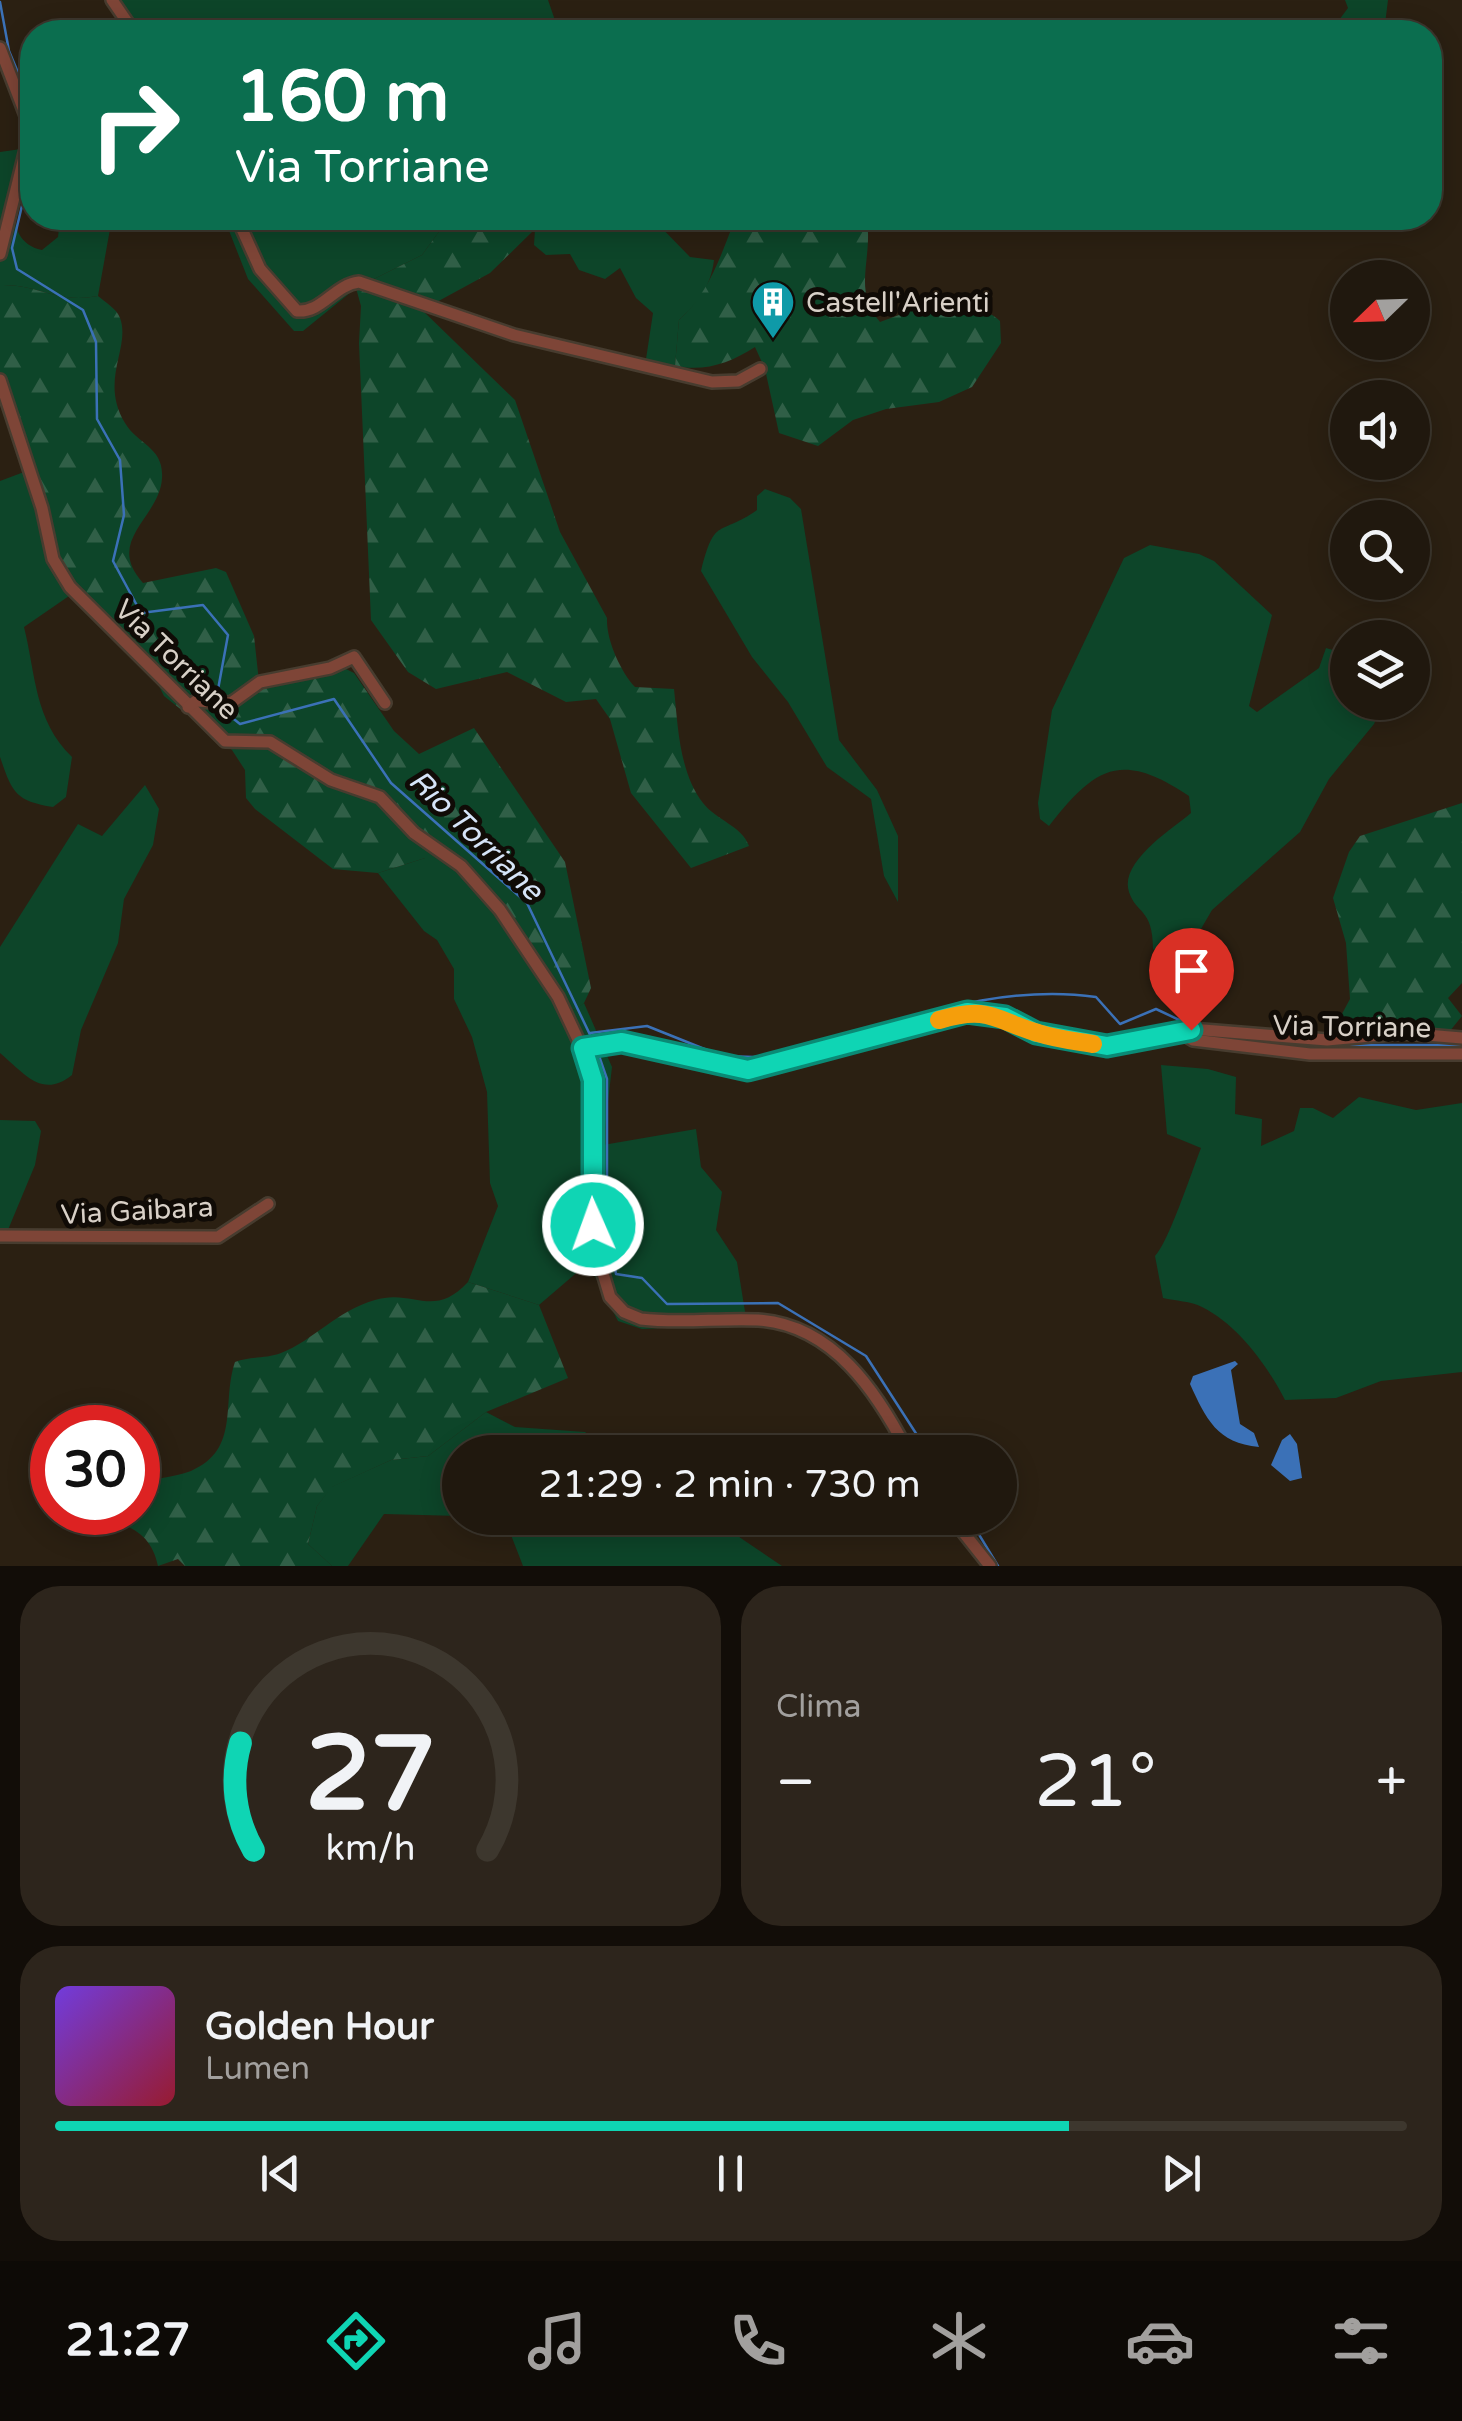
<!DOCTYPE html>
<html lang="it">
<head>
<meta charset="utf-8">
<style>
	:root { --surface:#20180e; --page:#2d251c; --text:#f1f3f6; --muted:#a2a09e; --line:#3d372e; --accent:#0fd5b4 }
	body { margin:0; font-family:"Varela Round",sans-serif; background:var(--page); color:var(--text); height:100vh; display:flex; flex-direction:column; font-size:38px; white-space:nowrap }
	* { box-sizing:border-box; margin:0 }
	p { font-size:32px; color:var(--muted) }
	.icon { flex:none; width:55px; height:55px; fill:none; stroke:currentColor; stroke-width:2; stroke-linecap:round; stroke-linejoin:round }
	.map { position:relative; height:1566px; overflow:hidden }
	.sheet { display:flex; flex-direction:column; gap:20px; padding:20px; background:#120d08; flex:1 }
	.sheet>* { flex:none }
	.hud { position:absolute; left:20px; top:20px; width:1422px; height:210px; border-radius:40px; box-shadow:0 5px 25px #0003,0 0 0 2px var(--line); background:#0b6e4f; color:#fff; overflow:hidden }
	.needle { width:65px; rotate:247deg }
	.controls { position:absolute; left:1330px; top:260px; display:grid; gap:20px }
	.controls a { display:grid; place-items:center; width:100px; height:100px; border-radius:50%; background:var(--surface); box-shadow:0 5px 25px #0003,0 0 0 2px var(--line); font-size:50px }
	.speed { position:absolute; left:30px; top:1405px; display:flex; gap:20px; font-size:50px; font-weight:700; text-align:center }
	.speed>* { display:grid; place-content:center; width:130px; height:130px; border-radius:50%; background:var(--surface); box-shadow:0 5px 25px #0003,0 0 0 2px var(--line); line-height:1 }
	.speed .limit { border:15px solid #d22; background:#fff; color:#111 }
	.pin { position:absolute; display:grid; place-items:center; width:85px; height:85px; color:#fff; margin:-102px -42px; border-radius:50% 50% 50% 0; rotate:-45deg; box-shadow:0 0 10px #0007 }
	.pin .icon { rotate:45deg }
	.me { position:absolute; width:110px; margin:-55px; rotate:358deg; stroke-linejoin:round; filter:drop-shadow(0 0 8px #0008) }
	.turn { display:flex; align-items:center; gap:35px; height:210px; padding:0 50px; font-size:45px }
	.turn .icon { width:130px; height:130px; stroke-width:2.5 }
	.turn b { display:block; font-size:70px; line-height:85px }
	.big { font-size:75px; font-weight:600; line-height:1.1 }
	.sheet .tile { flex:1; display:flex; flex-direction:column; justify-content:center; gap:15px; min-width:0; padding:0 35px; border-radius:40px; background:var(--page) }
	.sheet .dial { align-items:center; gap:0 }
	.dial svg { height:260px; overflow:visible; fill:none; stroke:var(--line); stroke-width:7; stroke-linecap:round; text-anchor:middle }
	.dial text { fill:var(--text); stroke:none }
	.song { display:flex; align-items:center; gap:30px }
	.cover { width:120px; height:120px; border-radius:15px; background:linear-gradient(135deg,hsl(260 70% 55%),hsl(350 70% 35%)) }
	.played { height:10px; border-radius:5px; background:linear-gradient(90deg,var(--accent) 75%,var(--line) 75%) }
	.keys { display:flex; justify-content:space-around; direction:ltr }
	.heat { display:flex; justify-content:space-between; align-items:center; font-size:55px; direction:ltr }
	.sheet .tiles { flex:1; display:grid; gap:20px; grid-template-columns:1fr 1fr }
	.tile:last-child { grid-column:span 2 }
	.trip { position:absolute; left:442px; top:1435px; width:575px; height:100px; border-radius:50px; background:var(--surface); box-shadow:0 5px 25px #0003,0 0 0 2px var(--line); font-weight:600; line-height:100px; text-align:center }
	.tabs { display:flex; height:160px; justify-content:space-around; align-items:center; background:#0d0a06; color:var(--muted) }
	.tabs .icon { width:70px; height:70px }
	.tabs .current { color:var(--accent) }
	.tabs b { font-size:45px; color:var(--text) }
	.map>svg:first-child { display:block }
	.green { fill:#0d4529 }
	.forest { fill:url(#forest-firs) }
	.water { fill:#3b71b7 }
	.lines { fill:none; stroke-linecap:round; stroke-linejoin:round }
	.stream { stroke:#3b71b7; stroke-width:2.5 }
	.minor-casing { stroke:#473c2f; stroke-width:16 }
	.minor { stroke:#7e4537; stroke-width:11 }
	.route-casing { stroke:#0a8a75; stroke-width:25 }
	.route { stroke:#0fd5b4; stroke-width:18 }
	.slow { stroke:#f59e0b; stroke-width:18 }
	.labels { text-anchor:middle; stroke-width:10; stroke-linejoin:round; paint-order:stroke }
	.poi-label { font-size:28px; fill:#d8d0c7; stroke:#100b06; text-anchor:start }
	.street-label { font-size:28px; fill:#d8d0c7; stroke:#100b06 }
	.water-label { font-size:30px; font-style:italic; fill:#d6e4f8; stroke:#100b06 }
</style>
</head>
<body>
<div class="map">
<svg width="1462" height="1566" viewBox="0 0 1462 1566">
	<defs>
		<pattern id="forest-firs" width="22" height="20" patternUnits="userSpaceOnUse" patternTransform="scale(2.5)"><rect width="22" height="20" fill="#0d4529"/><path d="M5 1l3.5 6h-7zM16 11l3.5 6h-7z" fill="#305f47"/></pattern>
	</defs>
	<rect width="100%" height="100%" fill="#2b2012"/>
	<!-- green -->
	<g class="green">
		<path d="M 109,0 L 548,0 L 559,32 L 131,32 Z"/>
		<path d="M 1345,0 L 1388,0 L 1384,32 L 1309,32 L 1339,20 L 1348,8 Z"/>
		<path d="M 21,149 C 15,186 0,241 42,250 L 58,237 L 60,218 L 112,218 L 98,296 C 56,304 39,284 0,285 L 0,152 Z"/>
		<path d="M 224,218 L 449,218 L 422,255 L 356,288 L 303,331 L 294,331 L 248,279 Z"/>
		<path d="M 522,218 L 652,218 L 690,257 L 714,260 C 711,286 698,303 679,320 L 675,366 L 646,359 L 653,313 L 636,298 L 620,268 L 605,279 L 579,270 L 570,254 L 546,255 L 534,245 L 535,229 Z"/>
		<path d="M 24,472 L 69,596 L 24,627 C 36,675 34,720 72,757 L 66,797 L 53,807 C 15,801 12,792 0,757 L 0,481 Z"/>
		<path d="M 765,489 L 790,498 L 801,509 L 839,740 L 877,790 L 898,836 L 898,902 L 884,876 L 871,799 L 827,767 L 788,702 L 752,657 L 701,571 C 715,515 719,537 757,510 L 757,496 Z"/>
		<path d="M 1150,545 L 1199,554 L 1214,561 L 1272,615 L 1249,706 L 1257,712 L 1319,668 L 1326,648 L 1347,654 L 1348,702 L 1383,703 L 1374,724 L 1329,779 L 1300,832 L 1212,910 L 1184,958 L 1171,962 L 1153,949 C 1153,908 1136,914 1129,892 C 1119,862 1172,829 1191,813 L 1189,796 C 1121,750 1095,767 1049,826 L 1040,819 L 1038,803 L 1052,710 L 1124,558 Z"/>
		<path d="M 145,785 L 159,809 L 153,845 L 124,899 L 118,943 L 81,1030 L 72,1075 C 42,1099 25,1074 0,1053 L 0,947 L 78,824 L 102,836 Z"/>
		<path d="M 425,858 L 440,858 L 460,869 L 574,1010 L 584,1003 L 612,1067 L 603,1145 L 696,1129 L 701,1167 L 722,1192 L 716,1230 L 737,1262 L 747,1324 L 642,1329 L 618,1321 L 588,1263 L 539,1305 L 468,1282 L 498,1206 L 490,1183 L 487,1092 L 472,1037 L 454,999 L 454,969 L 437,940 L 424,931 L 378,873 Z"/>
		<path d="M 1161,1065 L 1208,1069 L 1236,1077 L 1235,1114 L 1262,1119 L 1261,1146 L 1294,1131 L 1300,1108 L 1313,1108 L 1333,1118 L 1359,1097 L 1416,1110 L 1462,1103 L 1462,1372 L 1381,1381 L 1336,1398 L 1285,1400 C 1267,1365 1238,1325 1202,1307 C 1191,1301 1175,1301 1163,1298 L 1155,1256 C 1168,1244 1192,1171 1201,1148 L 1167,1134 Z"/>
		<path d="M 0,1120 L 35,1121 L 41,1131 L 35,1165 L 5,1237 L 0,1240 Z"/>
		<path d="M 486,1412 L 515,1427 L 585,1432 L 610,1452 L 460,1452 L 460,1516 L 384,1514 L 348,1566 L 332,1566 L 308,1544 L 317,1506 L 331,1487 L 391,1460 L 428,1456 Z"/>
		<path d="M 470,1518 L 711,1518 L 782,1566 L 523,1566 L 511,1535 Z"/>
	</g>
	<!-- forest -->
	<g class="forest">
		<path d="M 449,218 L 522,218 L 535,229 L 490,273 L 422,310 L 515,400 L 560,532 L 607,618 C 606,640 621,672 635,687 L 674,689 C 678,726 679,772 703,803 C 716,820 742,826 749,846 L 691,868 L 631,793 L 610,719 L 596,699 L 566,702 L 507,672 L 436,689 L 408,672 L 371,620 L 359,343 L 361,306 L 356,288 L 422,255 Z"/>
		<path d="M 727,218 L 858,218 L 868,232 C 869,267 855,293 880,322 L 918,308 C 944,322 975,297 1000,321 L 1001,343 L 972,387 L 939,402 L 886,409 L 853,420 L 818,446 L 779,433 L 765,369 L 755,347 C 730,363 705,372 675,366 L 679,320 C 707,295 719,261 732,227 Z"/>
		<path d="M 0,285 C 39,284 56,304 98,296 C 105,302 117,309 120,318 C 131,348 99,380 125,423 C 138,445 164,447 162,478 C 160,518 104,540 143,583 L 216,568 L 226,572 L 254,636 L 259,682 L 340,666 L 354,673 L 394,731 L 419,754 L 474,728 L 565,862 L 591,988 L 584,1003 L 575,1010 L 545,994 L 532,965 L 477,883 L 441,858 L 425,858 L 378,873 L 333,869 L 255,809 L 246,798 L 245,770 L 232,750 L 164,696 L 154,676 L 69,596 L 16,448 L 0,379 Z"/>
		<path d="M 1462,803 L 1462,983 L 1448,998 L 1462,1016 L 1445,1037 L 1329,1038 L 1350,999 L 1346,943 L 1333,898 L 1349,852 L 1360,836 Z"/>
		<path d="M 468,1282 L 539,1305 L 568,1378 L 486,1412 L 428,1456 L 391,1460 L 332,1487 L 317,1506 L 308,1544 L 332,1566 L 185,1566 L 178,1559 L 158,1566 C 152,1537 135,1527 107,1519 L 107,1513 L 138,1512 L 138,1485 C 154,1477 173,1478 191,1471 C 241,1449 221,1403 235,1362 C 250,1356 266,1359 281,1353 C 313,1341 336,1311 375,1300 C 413,1288 433,1320 468,1282 Z"/>
	</g>
	<!-- water -->
	<g class="water">
		<path d="M 1235,1361 L 1238,1364 L 1231,1370 L 1240,1424 L 1254,1433 L 1259,1447 C 1217,1443 1206,1419 1190,1384 L 1193,1376 Z"/>
		<path d="M 1290,1434 L 1297,1444 L 1302,1478 L 1290,1481 L 1271,1465 L 1282,1440 Z"/>
	</g>
	<g class="lines">
		<!-- stream -->
		<g class="stream">
			<path d="M 0,2 L 9,51 L 32,106"/>
			<path d="M 32,163 L 12,248 L 17,269 L 83,310 L 96,342 L 97,419 L 120,460 L 124,515 L 113,561 L 141,613 L 203,605 L 228,635 L 217,695"/>
			<path d="M 220,708 L 240,724 L 334,699 L 391,783 L 527,903 L 593,1041"/>
			<path d="M 590,1033 L 647,1026 L 722,1056 L 754,1057 C 869,1037 979,980 1096,997 L 1120,1024 L 1156,1009 L 1190,1025"/>
			<path d="M 1339,1045 L 1462,1045"/>
			<path d="M 598,1053 L 607,1079 L 607,1215 L 616,1274 L 642,1278 L 667,1304 L 778,1303 L 866,1356 L 928,1452"/>
			<path d="M 969,1518 L 998,1566"/>
		</g>
		<!-- minor casing -->
		<g class="minor-casing">
			<g id="minor">
				<path d="M 112,0 L 134,32"/>
				<path d="M 0,48 L 31,129 L 0,254"/>
				<path d="M 237,218 L 260,269 L 297,311 C 322,313 334,285 359,282 L 514,335 L 712,382 L 738,381 L 760,369"/>
				<path d="M 0,380 L 42,508 L 53,559 L 70,587 L 225,741 L 270,742 L 331,780 L 380,797 L 414,833 L 461,866 L 500,910 L 558,997 L 589,1063 L 593,1080 L 590,1203 L 595,1247 L 610,1297 L 624,1312 L 641,1319 C 680,1324 719,1318 758,1320 C 833,1325 877,1392 908,1452"/>
				<path d="M 188,707 L 196,701 L 231,703 L 260,682 L 330,668 L 354,657 L 385,703"/>
				<path d="M 1183,1034 L 1193,1040 L 1310,1054 L 1462,1054"/>
				<path d="M 583,1048 L 622,1043 L 749,1070 L 967,1012 L 1005,1017 L 1035,1033 L 1107,1046 L 1191,1029 L 1327,1040 L 1403,1033 L 1462,1038"/>
				<path d="M 0,1236 L 218,1237 L 268,1204"/>
				<path d="M 952,1518 L 990,1566"/>
			</g>
		</g>
		<!-- minor -->
		<use href="#minor" class="minor"/>
	</g>
	<g class="lines">
		<!-- route casing -->
		<g class="route-casing">
			<path id="route" d="M 593,1225 L 593,1080 L 583,1048 L 622,1042 L 748,1070 L 967,1012 L 1005,1017 L 1036,1033 L 1107,1046 L 1191,1030"/>
		</g>
		<!-- route -->
		<use href="#route" class="route"/>
		<!-- slow -->
		<path class="slow" d="M 939,1020 C 990,1005 994,1020 1038,1033 C 1056,1039 1075,1041 1093,1044"/>
	</g>
	<!-- icons -->
	<defs>
		<g id="building-pin" transform="scale(2.25)"><path d="M0 17L-7.5 6A9.5 9.5 0 1 1 7.5 6Z" fill="#0f9aa8" stroke="#100b06"/><path d="M-4-6H4V6H1V3H-1V6H-4ZM-2.5-4.3h1.7v1.8h-1.7ZM.8-4.3h1.7v1.8H.8ZM-2.5-1h1.7V.8h-1.7ZM.8-1h1.7V.8H.8Z" fill="#fff"/></g>
	</defs>
	<g fill-rule="evenodd">
		<use href="#building-pin" x="773" y="302"/>
	</g>
	<g class="labels">
		<!-- poi labels -->
		<g class="poi-label">
			<text x="806" y="312">Castell'Arienti</text>
		</g>
		<!-- street labels -->
		<g class="street-label">
			<text transform="translate(177 659) rotate(44)" y="10">Via Torriane</text>
			<text transform="translate(1352 1026) rotate(1)" y="10">Via Torriane</text>
			<text transform="translate(137 1210) rotate(-3)" y="10">Via Gaibara</text>
		</g>
		<!-- water labels -->
		<g class="water-label">
			<text transform="translate(476 835) rotate(44)" y="10">Rio Torriane</text>
		</g>
	</g>
</svg>
<div class="controls">
<a><svg class="needle" viewBox="-14 -14 28 28"><path d="M0-13l5 13h-10z" fill="#e53935"/><path d="M0 13l5-13h-10z" fill="#a2a09e"/></svg></a>
<a><svg class="icon" aria-label="sound" viewBox="0 0 24 24"><path d="M4 9h4l5-4v14l-5-4H4zM17 9q2 3 0 6"/></svg></a>
<a><svg class="icon" aria-label="search" viewBox="0 0 24 24"><circle cx="10" cy="10" r="6"/><path d="M15 15l6 6"/></svg></a>
<a><svg class="icon" aria-label="layers" viewBox="0 0 24 24"><path d="M12 4l9 5-9 5-9-5zM3 14l9 5 9-5"/></svg></a>
</div>
<div class="speed"><div class="limit">30</div></div>
<div class="pin" style="left:1191px;top:1030px;background:#d93025"><svg class="icon" aria-label="arrive" viewBox="0 0 24 24"><path d="M6 21V4h12l-3 4 3 4H6"/></svg></div>
<svg class="me" style="left:593px;top:1225px" viewBox="-20 -20 40 40"><circle r="17" fill="#0fd5b4" stroke="#fff" stroke-width="3"/><path d="M0-11L8 9 0 5-8 9z" fill="#fff"/></svg>
<div class="trip">21:29 · 2 min · 730 m</div>
<div class="hud">
<div class="turn"><svg class="icon" aria-label="right" viewBox="0 0 24 24"><path d="M7 20v-9h11M14 6l5 5-5 5"/></svg><div><b>160 m</b>Via Torriane</div></div>
</div>
</div>
<section class="sheet">
<div class="tiles">
<div class="tile dial"><svg viewBox="0 0 100 80">
<path d="M14 69A42 42 0 1 1 86 69"/>
<path d="M14 69A42 42 0 0 1 10 36" stroke="#0fd5b4"/>
<text x="50" y="56" font-size="32" font-weight="700">27</text>
<text x="50" y="72" font-size="11">km/h</text>
</svg></div>
<div class="tile"><p>Clima</p>
<div class="heat"><a>−</a><b class="big">21°</b><a>+</a></div>
</div>
<div class="tile">
<div class="song"><i class="cover"></i><div><b>Golden Hour</b><p>Lumen</p></div></div>
<div class="played"></div>
<div class="keys"><svg class="icon" aria-label="previous" viewBox="0 0 24 24"><path d="M18 5L8 12l10 7zM5 5v14"/></svg><svg class="icon" aria-label="pause" viewBox="0 0 24 24"><path d="M8 5v14M16 5v14"/></svg><svg class="icon" aria-label="next" viewBox="0 0 24 24"><path d="M6 5l10 7-10 7zM19 5v14"/></svg></div>
</div>
</div>
</section>
<nav class="tabs">
<b>21:27</b>
<svg class="icon current" aria-label="directions" viewBox="0 0 24 24"><path d="M12 3l9 9-9 9-9-9zM9 14v-3h6M13 9l2 2-2 2"/></svg>
<svg class="icon" aria-label="music" viewBox="0 0 24 24"><path d="M9 18V5l10-2v13"/><circle cx="6" cy="18" r="3"/><circle cx="16" cy="16" r="3"/></svg>
<svg class="icon" aria-label="phone" viewBox="0 0 24 24"><path d="M5 4h4l2 5-3 2q2 4 5 5l2-3 5 2v4C11 20 4 13 5 4z"/></svg>
<svg class="icon" aria-label="climate" viewBox="0 0 24 24"><path d="M12 3v18M4 7l16 10M4 17L20 7"/></svg>
<svg class="icon" aria-label="car" viewBox="0 0 24 24"><path d="M5 17H2v-5l4-1 3-4h7l3 4 3 1v5h-3M9 17h6M6 11h13"/><circle cx="7" cy="17" r="2"/><circle cx="17" cy="17" r="2"/></svg>
<svg class="icon" aria-label="filters" viewBox="0 0 24 24"><path d="M4 7h16M4 17h16"/><circle cx="9" cy="7" r="2"/><circle cx="15" cy="17" r="2"/></svg>
</nav>
</body>
</html>
